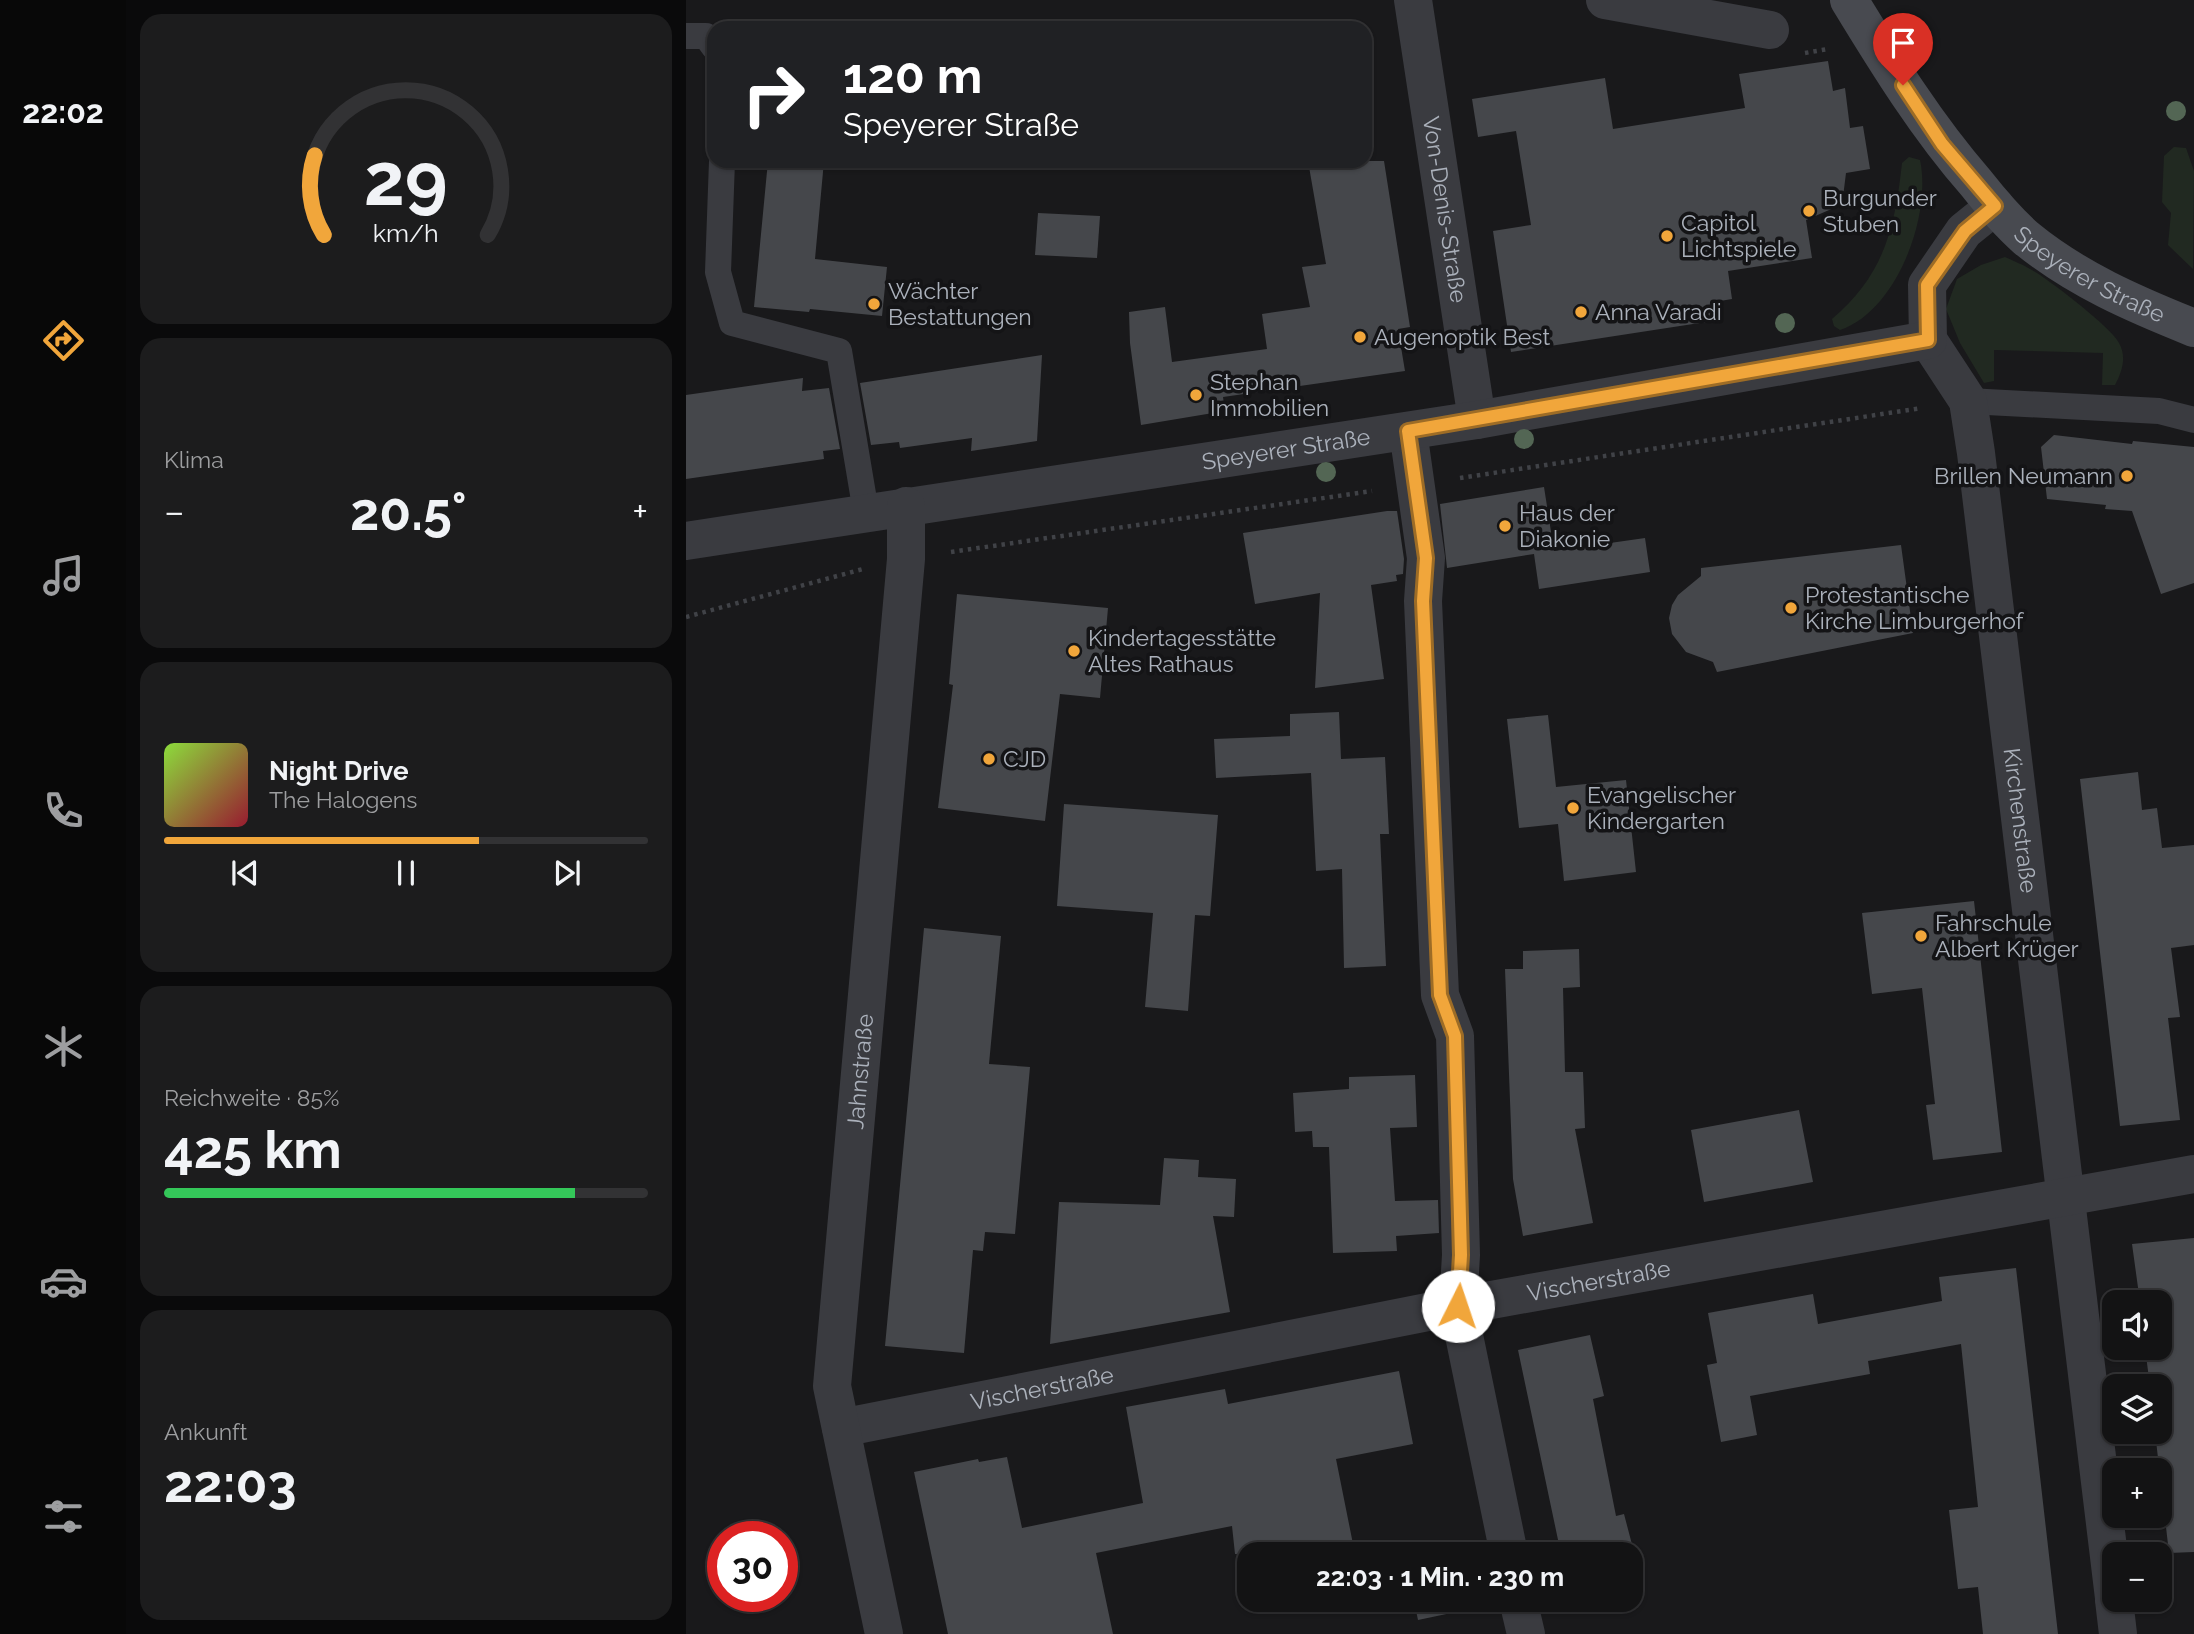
<!DOCTYPE html>
<html lang="de">
<head>
<meta charset="utf-8">
<style>
	:root { --surface:#131314; --page:#1c1c1d; --text:#f1f3f6; --muted:#9d9ea0; --line:#323234; --accent:#f1a63b }
	body { margin:0; font-family:Raleway,sans-serif; background:var(--page); color:var(--text); height:100vh; display:flex; flex-direction:column; font-size:26px; white-space:nowrap }
	* { box-sizing:border-box; margin:0 }
	p { font-size:23px; color:var(--muted) }
	.icon { flex:none; width:38px; height:38px; fill:none; stroke:currentColor; stroke-width:2; stroke-linecap:round; stroke-linejoin:round }
	.map { position:relative; flex:1; overflow:hidden }
	.side { display:flex; flex-direction:column; gap:14px; padding:14px; background:#0a0a0b; width:560px }
	.side>* { flex:none }
	.top-card { position:absolute; left:21px; top:21px; width:665px; height:147px; border-radius:21px; box-shadow:0 2px 5px #0004,0 0 0 2px var(--line); background:#202124; color:#fff; overflow:hidden }
	.controls { position:absolute; left:1416px; top:1290px; display:grid; gap:14px }
	.controls a { display:grid; place-items:center; width:70px; height:70px; border-radius:14px; background:var(--surface); box-shadow:0 2px 5px #0004,0 0 0 2px var(--line); font-size:35px }
	.speed { position:absolute; left:21px; top:1521px; display:flex; gap:14px; font-size:35px; font-weight:700; text-align:center }
	.speed>* { display:grid; place-content:center; width:91px; height:91px; border-radius:50%; background:var(--surface); box-shadow:0 2px 5px #0004,0 0 0 2px var(--line); line-height:1 }
	.speed .limit { border:10px solid #d22; background:#fff; color:#111 }
	.pin { position:absolute; display:grid; place-items:center; width:60px; height:60px; color:#fff; margin:-72px -30px; border-radius:50% 50% 50% 0; rotate:-45deg; box-shadow:0 0 7px #0007 }
	.pin .icon { rotate:45deg }
	.me { position:absolute; width:77px; margin:-38px; rotate:4deg; stroke-linejoin:round; filter:drop-shadow(0 0 5px #0008) }
	.turn { display:flex; align-items:center; gap:24px; height:147px; padding:0 21px; font-size:32px }
	.turn .icon { width:91px; height:91px; stroke-width:2.5 }
	.turn b { display:block; font-size:49px; line-height:60px }
	.big { font-size:52px; font-weight:700; line-height:1.1 }
	.side .widget { flex:1; display:flex; flex-direction:column; justify-content:center; gap:10px; min-width:0; padding:0 24px; border-radius:21px; background:var(--page) }
	.side .dial { align-items:center; gap:0 }
	.dial svg { height:182px; overflow:visible; fill:none; stroke:var(--line); stroke-width:7; stroke-linecap:round; text-anchor:middle }
	.dial text { fill:var(--text); stroke:none }
	.song { display:flex; align-items:center; gap:21px }
	.cover { width:84px; height:84px; border-radius:10px; background:linear-gradient(135deg,hsl(90 70% 55%),hsl(350 70% 35%)) }
	.played { height:7px; border-radius:4px; background:linear-gradient(90deg,var(--accent) 65%,var(--line) 65%) }
	.keys { display:flex; justify-content:space-around; direction:ltr }
	.heat { display:flex; justify-content:space-between; align-items:center; font-size:38px; direction:ltr }
	.charge { height:10px; border-radius:5px; background:linear-gradient(90deg,#34c759 85%,var(--line) 0) }
	.trip { position:absolute; left:551px; top:1542px; width:406px; height:70px; border-radius:21px; background:var(--surface); box-shadow:0 2px 5px #0004,0 0 0 2px var(--line); font-weight:700; line-height:70px; text-align:center }
	main { display:flex; flex:1; min-height:0 }
	.tabs { display:flex; flex-direction:column; width:126px; justify-content:space-around; align-items:center; background:#080808; color:var(--muted) }
	.tabs .icon { width:49px; height:49px }
	.tabs .on { color:var(--accent) }
	.tabs b { font-size:32px; color:var(--text) }
	.map>svg:first-child { display:block }
	.green { fill:#212921 }
	.building { fill:#45474b }
	.lines { fill:none; stroke-linecap:round; stroke-linejoin:round }
	.path { stroke:#404247; stroke-width:4.5; stroke-dasharray:3.5 5; stroke-linecap:butt }
	.lane { stroke:#3a3b40; stroke-width:26 }
	.street { stroke:#3a3b40; stroke-width:38 }
	.secondary { stroke:#484a50; stroke-width:38 }
	.tree { fill:#536654 }
	.route-casing { stroke:#9d6c26; stroke-width:18 }
	.route { stroke:#f1a63b; stroke-width:12 }
	.poi-dot { fill:#f1a63b; stroke:#141416; stroke-width:2.5 }
	.labels { text-anchor:middle; stroke-width:7; stroke-linejoin:round; paint-order:stroke }
	.poi-label { font-size:23px; fill:#abb1bb; stroke:#141416; text-anchor:start }
	.street-label { font-size:23px; fill:#abb1bb; stroke:#141416 }
</style>
</head>
<body>
<main>
<nav class="tabs">
<b>22:02</b>
<svg class="icon on" aria-label="directions" viewBox="0 0 24 24"><path d="M12 3l9 9-9 9-9-9zM9 14v-3h6M13 9l2 2-2 2"/></svg>
<svg class="icon" aria-label="music" viewBox="0 0 24 24"><path d="M9 18V5l10-2v13"/><circle cx="6" cy="18" r="3"/><circle cx="16" cy="16" r="3"/></svg>
<svg class="icon" aria-label="phone" viewBox="0 0 24 24"><path d="M5 4h4l2 5-3 2q2 4 5 5l2-3 5 2v4C11 20 4 13 5 4z"/></svg>
<svg class="icon" aria-label="climate" viewBox="0 0 24 24"><path d="M12 3v18M4 7l16 10M4 17L20 7"/></svg>
<svg class="icon" aria-label="car" viewBox="0 0 24 24"><path d="M5 17H2v-5l4-1 3-4h7l3 4 3 1v5h-3M9 17h6M6 11h13"/><circle cx="7" cy="17" r="2"/><circle cx="17" cy="17" r="2"/></svg>
<svg class="icon" aria-label="filters" viewBox="0 0 24 24"><path d="M4 7h16M4 17h16"/><circle cx="9" cy="7" r="2"/><circle cx="15" cy="17" r="2"/></svg>
</nav>
<section class="side">
<div class="widget dial"><svg viewBox="0 0 100 80">
<path d="M14 69A42 42 0 1 1 86 69"/>
<path d="M14 69A42 42 0 0 1 10 34" stroke="#f1a63b"/>
<text x="50" y="56" font-size="32" font-weight="700">29</text>
<text x="50" y="72" font-size="11">km/h</text>
</svg></div>
<div class="widget"><p>Klima</p>
<div class="heat"><a>−</a><b class="big">20.5°</b><a>+</a></div>
</div>
<div class="widget">
<div class="song"><i class="cover"></i><div><b>Night Drive</b><p>The Halogens</p></div></div>
<div class="played"></div>
<div class="keys"><svg class="icon" aria-label="previous" viewBox="0 0 24 24"><path d="M18 5L8 12l10 7zM5 5v14"/></svg><svg class="icon" aria-label="pause" viewBox="0 0 24 24"><path d="M8 5v14M16 5v14"/></svg><svg class="icon" aria-label="next" viewBox="0 0 24 24"><path d="M6 5l10 7-10 7zM19 5v14"/></svg></div>
</div>
<div class="widget"><p>Reichweite · 85%</p><b class="big">425 km</b><div class="charge"></div></div>
<div class="widget"><p>Ankunft</p><b class="big">22:03</b></div>
</section>
<div class="map">
<svg width="1508" height="1634" viewBox="0 0 1508 1634">
	<rect width="100%" height="100%" fill="#19191b"/>
	<!-- green -->
	<g class="green">
		<path d="M 1488,147 L 1500,148 L 1508,171 L 1507,269 L 1482,245 L 1485,213 L 1476,202 L 1478,156 Z"/>
		<path d="M 1223,157 L 1234,160 C 1246,215 1211,311 1154,330 L 1148,326 L 1146,319 C 1198,275 1209,228 1216,163 Z"/>
		<path d="M 1319,257 C 1327,261 1336,264 1344,269 C 1361,278 1426,328 1433,343 C 1441,357 1436,372 1429,385 L 1416,385 L 1417,353 L 1308,350 L 1308,381 L 1298,383 L 1274,343 L 1260,309 L 1271,279 L 1295,265 Z"/>
	</g>
	<!-- building -->
	<g class="building">
		<path d="M 1142,61 L 1147,91 L 1159,88 L 1164,128 L 1177,126 L 1184,169 L 1160,173 L 1157,197 L 1150,207 L 1120,220 L 1126,258 L 1042,271 L 1046,299 L 1034,301 L 1033,320 L 825,352 L 807,231 L 845,225 L 830,131 L 792,137 L 786,99 L 919,78 L 927,129 L 1059,108 L 1053,74 Z"/>
		<path d="M 82,161 L 138,161 L 129,259 L 201,267 L 196,316 L 124,309 L 123,312 L 68,307 Z"/>
		<path d="M 622,161 L 698,161 L 724,327 L 712,329 L 719,371 L 537,397 L 539,411 L 455,425 L 444,343 L 443,312 L 479,307 L 486,362 L 581,349 L 576,314 L 624,307 L 616,267 L 640,264 Z"/>
		<path d="M 352,213 L 414,216 L 411,258 L 349,255 Z"/>
		<path d="M 356,355 L 351,441 L 285,451 L 286,438 L 214,448 L 213,442 L 185,445 L 174,383 Z"/>
		<path d="M 117,378 L 116,391 L 143,388 L 154,449 L 137,451 L 138,459 L 0,479 L 0,395 Z"/>
		<path d="M 1368,435 L 1446,444 L 1447,441 L 1508,447 L 1508,583 L 1475,594 L 1446,511 L 1419,509 L 1420,505 L 1361,499 L 1355,447 Z"/>
		<path d="M 858,487 L 868,551 L 959,538 L 964,572 L 853,589 L 848,554 L 761,568 L 754,504 Z"/>
		<path d="M 701,511 L 711,511 L 718,559 L 717,574 L 710,575 L 711,581 L 685,585 L 698,679 L 629,688 L 634,593 L 569,604 L 557,533 Z"/>
		<path d="M 1215,545 L 1227,633 L 1031,672 L 1027,662 L 1000,652 L 986,634 L 983,618 L 986,605 L 992,595 L 1015,576 L 1015,568 Z"/>
		<path d="M 271,594 L 422,608 L 414,698 L 374,694 L 359,821 L 252,808 L 267,685 L 263,684 Z"/>
		<path d="M 653,712 L 655,759 L 699,757 L 703,834 L 694,834 L 700,966 L 658,968 L 656,869 L 630,871 L 625,773 L 530,778 L 528,739 L 604,736 L 604,714 Z"/>
		<path d="M 862,715 L 870,787 L 940,780 L 950,872 L 878,881 L 872,824 L 833,828 L 821,719 Z"/>
		<path d="M 1452,772 L 1456,810 L 1471,808 L 1476,848 L 1508,845 L 1508,945 L 1485,948 L 1494,1017 L 1482,1018 L 1494,1120 L 1434,1126 L 1394,779 Z"/>
		<path d="M 378,804 L 532,815 L 524,916 L 509,915 L 502,1011 L 459,1007 L 467,913 L 371,906 Z"/>
		<path d="M 1288,901 L 1316,1152 L 1247,1160 L 1240,1105 L 1249,1104 L 1236,988 L 1186,994 L 1176,913 Z"/>
		<path d="M 238,928 L 315,936 L 303,1064 L 344,1067 L 329,1234 L 299,1232 L 297,1251 L 287,1250 L 278,1353 L 199,1346 Z"/>
		<path d="M 893,949 L 894,987 L 877,988 L 879,1072 L 897,1072 L 899,1128 L 889,1129 L 907,1223 L 837,1236 L 827,1179 L 819,969 L 837,969 L 837,951 Z"/>
		<path d="M 729,1075 L 731,1127 L 704,1128 L 709,1201 L 752,1200 L 753,1233 L 710,1236 L 711,1251 L 647,1253 L 643,1147 L 627,1147 L 626,1131 L 609,1132 L 607,1093 L 663,1089 L 663,1077 Z"/>
		<path d="M 1113,1110 L 1127,1182 L 1018,1202 L 1005,1130 Z"/>
		<path d="M 478,1158 L 513,1160 L 512,1177 L 550,1179 L 548,1217 L 527,1216 L 544,1312 L 364,1344 L 373,1202 L 474,1205 Z"/>
		<path d="M 1508,1238 L 1508,1552 L 1483,1553 L 1469,1432 L 1474,1432 L 1474,1386 L 1464,1386 L 1459,1348 L 1474,1348 L 1474,1302 L 1454,1302 L 1446,1244 Z"/>
		<path d="M 1330,1268 L 1343,1380 L 1372,1634 L 1297,1634 L 1292,1587 L 1272,1589 L 1263,1510 L 1292,1507 L 1275,1344 L 1182,1361 L 1184,1374 L 1064,1396 L 1071,1435 L 1035,1442 L 1021,1365 L 1031,1363 L 1022,1313 L 1127,1294 L 1132,1324 L 1256,1301 L 1253,1277 Z"/>
		<path d="M 904,1335 L 918,1396 L 907,1399 L 914,1435 L 930,1516 L 938,1514 L 948,1552 L 937,1554 L 875,1554 L 832,1350 Z"/>
		<path d="M 713,1371 L 727,1444 L 650,1459 L 669,1554 L 549,1554 L 546,1526 L 410,1553 L 427,1634 L 262,1634 L 228,1472 L 292,1459 L 293,1462 L 321,1457 L 336,1528 L 457,1503 L 440,1407 L 539,1389 L 542,1404 Z"/>
		<path d="M 755,1541 L 758,1554 L 691,1554 Z"/>
		<path d="M 697,1600 L 767,1600 L 770,1612 L 732,1620 L 728,1601 L 700,1606 Z"/>
	</g>
	<g class="lines">
		<!-- path -->
		<g class="path">
			<path d="M 1119,53 L 1142,49"/>
			<path d="M 774,478 L 1236,408"/>
			<path d="M 265,552 L 686,491"/>
			<path d="M 0,617 L 177,569"/>
		</g>
		<!-- lane -->
		<g class="lane">
			<path d="M 0,36 L 20,36 L 28,47"/>
			<path d="M 36,161 L 32,272 L 46,323 L 153,351 L 180,512"/>
			<path d="M 1282,401 L 1473,411 L 1508,420"/>
		</g>
		<!-- street -->
		<g class="street">
			<path id="s1" d="M 727,0 L 791,420"/>
			<path d="M 919,0 L 1084,30"/>
			<path id="s2" d="M 1309,206 L 1278,231 L 1241,285 L 1242,340 L 1282,401 L 1290,453 L 1428,1598"/>
			<path d="M 722,431 L 740,558 L 737,601 L 754,995 L 769,1036 L 775,1255 L 772,1306 L 823,1554"/>
			<path id="s3" d="M 0,541 L 791,420 L 1242,340"/>
			<path id="s4" d="M 155,1428 L 772,1306 L 1508,1174"/>
			<path d="M 832,1600 L 840,1634"/>
			<path d="M 1428,1600 L 1432,1634"/>
			<path id="s5" d="M 198,1634 L 146,1386 L 220,559 L 220,506"/>
		</g>
		<!-- secondary -->
		<path class="secondary" id="s6" d="M 1163,0 C 1202,64 1241,127 1290,183 C 1305,202 1322,222 1340,238 C 1390,279 1448,304 1508,328"/>
	</g>
	<!-- trees -->
	<g class="tree">
		<circle cx="1490" cy="111" r="10"/>
		<circle cx="1099" cy="323" r="10"/>
		<circle cx="838" cy="439" r="10"/>
		<circle cx="640" cy="472" r="10"/>
	</g>
	<g class="lines">
		<!-- route casing -->
		<g class="route-casing">
			<path id="route" d="M 772,1306 L 775,1255 L 769,1036 L 754,995 L 737,601 L 740,558 L 722,431 L 1242,340 L 1241,285 L 1279,231 L 1309,206 L 1256,144 L 1217,85"/>
		</g>
		<!-- route -->
		<use href="#route" class="route"/>
	</g>
	<!-- markers -->
	<g class="poi-dot">
		<circle cx="1123" cy="211" r="7"/>
		<circle cx="981" cy="236" r="7"/>
		<circle cx="188" cy="304" r="7"/>
		<circle cx="895" cy="312" r="7"/>
		<circle cx="674" cy="337" r="7"/>
		<circle cx="510" cy="395" r="7"/>
		<circle cx="1441" cy="476" r="7"/>
		<circle cx="819" cy="526" r="7"/>
		<circle cx="1105" cy="608" r="7"/>
		<circle cx="388" cy="651" r="7"/>
		<circle cx="303" cy="759" r="7"/>
		<circle cx="887" cy="808" r="7"/>
		<circle cx="1235" cy="936" r="7"/>
	</g>
	<g class="labels">
		<!-- poi labels -->
		<g class="poi-label">
			<text x="1137" y="206">Burgunder<tspan x="1137" dy="26">Stuben</tspan></text>
			<text x="995" y="231">Capitol<tspan x="995" dy="26">Lichtspiele</tspan></text>
			<text x="202" y="299">Wächter<tspan x="202" dy="26">Bestattungen</tspan></text>
			<text x="909" y="320">Anna Varadi</text>
			<text x="688" y="345">Augenoptik Best</text>
			<text x="524" y="390">Stephan<tspan x="524" dy="26">Immobilien</tspan></text>
			<text x="1427" y="484" text-anchor="end">Brillen Neumann</text>
			<text x="833" y="521">Haus der<tspan x="833" dy="26">Diakonie</tspan></text>
			<text x="1119" y="603">Protestantische<tspan x="1119" dy="26">Kirche Limburgerhof</tspan></text>
			<text x="402" y="646">Kindertagesstätte<tspan x="402" dy="26">Altes Rathaus</tspan></text>
			<text x="317" y="767">CJD</text>
			<text x="901" y="803">Evangelischer<tspan x="901" dy="26">Kindergarten</tspan></text>
			<text x="1249" y="931">Fahrschule<tspan x="1249" dy="26">Albert Krüger</tspan></text>
		</g>
		<!-- street labels -->
		<g class="street-label">
			<text dy="8" stroke="none"><textPath href="#s1" startOffset="212">Von-Denis-Straße</textPath></text>
			<text dy="8" stroke="none"><textPath href="#s6" startOffset="371">Speyerer Straße</textPath></text>
			<text dy="8" stroke="none"><textPath href="#s3" startOffset="607">Speyerer Straße</textPath></text>
			<text dy="8" stroke="none"><textPath href="#s2" startOffset="656">Kirchenstraße</textPath></text>
			<text dy="8" stroke="none"><textPath href="#s5" startOffset="569">Jahnstraße</textPath></text>
			<text dy="8" stroke="none"><textPath href="#s4" startOffset="772">Vischerstraße</textPath></text>
			<text dy="8" stroke="none"><textPath href="#s4" startOffset="205">Vischerstraße</textPath></text>
		</g>
	</g>
</svg>
<div class="controls">
<a><svg class="icon" aria-label="sound" viewBox="0 0 24 24"><path d="M4 9h4l5-4v14l-5-4H4zM17 9q2 3 0 6"/></svg></a>
<a><svg class="icon" aria-label="layers" viewBox="0 0 24 24"><path d="M12 4l9 5-9 5-9-5zM3 14l9 5 9-5"/></svg></a>
<a>+</a>
<a>−</a>
</div>
<div class="speed"><div class="limit">30</div></div>
<div class="pin" style="left:1217px;top:85px;background:#d93025"><svg class="icon" aria-label="arrive" viewBox="0 0 24 24"><path d="M6 21V4h12l-3 4 3 4H6"/></svg></div>
<svg class="me" style="left:772px;top:1306px" viewBox="-20 -20 40 40"><circle r="19" fill="#fff"/><path d="M0-13L10 11 0 6-10 11z" fill="#f1a63b"/></svg>
<div class="trip">22:03 · 1 Min. · 230 m</div>
<div class="top-card">
<div class="turn"><svg class="icon" aria-label="right" viewBox="0 0 24 24"><path d="M7 20v-9h11M14 6l5 5-5 5"/></svg><div><b>120 m</b>Speyerer Straße</div></div>
</div>
</div>
</main>
</body>
</html>
